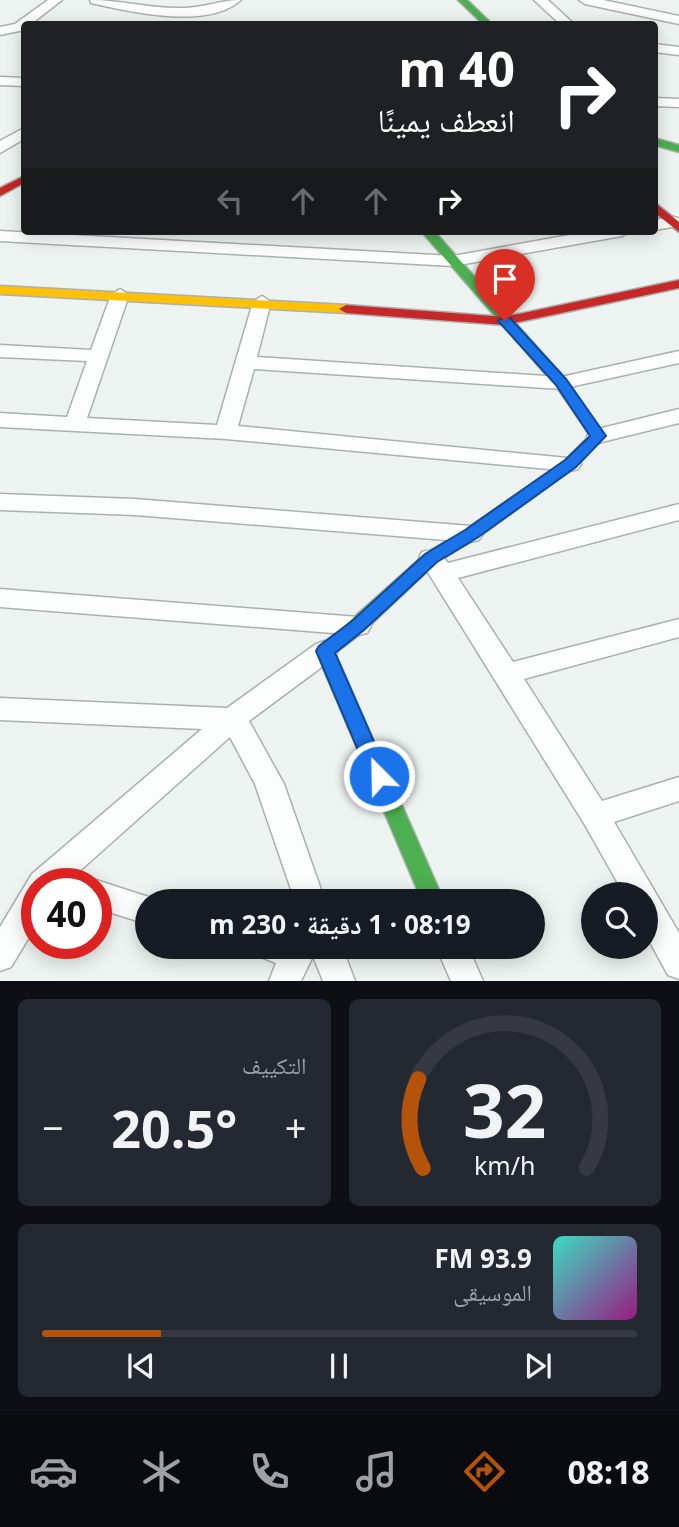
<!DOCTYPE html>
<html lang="ar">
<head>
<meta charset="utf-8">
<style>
	:root { --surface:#171b24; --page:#242831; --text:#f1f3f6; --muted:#9ea1a6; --line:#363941; --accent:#b45309 }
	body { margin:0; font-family:"Noto Sans","Noto Naskh Arabic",sans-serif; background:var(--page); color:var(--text); direction:rtl; height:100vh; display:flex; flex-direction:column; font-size:26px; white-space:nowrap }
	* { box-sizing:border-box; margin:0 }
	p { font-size:23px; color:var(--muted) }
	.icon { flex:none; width:38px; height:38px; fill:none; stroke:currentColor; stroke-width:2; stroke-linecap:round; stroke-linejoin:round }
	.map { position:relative; height:981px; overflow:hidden; direction:ltr }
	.details { display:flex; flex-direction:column; gap:18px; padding:18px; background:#0d0f14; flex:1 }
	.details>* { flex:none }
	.top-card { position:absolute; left:21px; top:21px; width:637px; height:214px; border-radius:7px; box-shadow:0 4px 18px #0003; direction:rtl; background:#202124; color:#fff; overflow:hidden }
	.controls { position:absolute; left:581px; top:882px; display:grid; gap:14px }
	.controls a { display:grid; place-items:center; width:77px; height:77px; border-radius:50%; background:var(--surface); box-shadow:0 4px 18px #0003; font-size:35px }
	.speed { position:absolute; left:21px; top:868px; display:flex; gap:14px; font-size:35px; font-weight:700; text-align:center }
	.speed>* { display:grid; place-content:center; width:91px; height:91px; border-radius:50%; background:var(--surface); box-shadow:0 4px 18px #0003; line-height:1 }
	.speed .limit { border:10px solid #d22; background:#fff; color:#111 }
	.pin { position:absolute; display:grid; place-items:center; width:60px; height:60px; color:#fff; margin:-72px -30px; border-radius:50% 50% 50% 0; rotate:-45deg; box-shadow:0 0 7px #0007 }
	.pin .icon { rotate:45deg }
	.me { position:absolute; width:77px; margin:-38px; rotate:337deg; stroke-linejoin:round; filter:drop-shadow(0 0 5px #0008) }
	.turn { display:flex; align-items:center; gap:24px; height:147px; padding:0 28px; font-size:32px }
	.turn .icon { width:91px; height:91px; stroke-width:2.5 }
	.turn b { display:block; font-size:49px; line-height:60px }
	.lanes { display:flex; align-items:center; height:66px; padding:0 28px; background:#0003; justify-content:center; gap:35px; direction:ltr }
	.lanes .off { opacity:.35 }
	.big { font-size:52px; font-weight:700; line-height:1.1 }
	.details .widget { flex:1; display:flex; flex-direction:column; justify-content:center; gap:10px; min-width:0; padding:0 24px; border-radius:10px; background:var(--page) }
	.details .dial { align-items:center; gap:0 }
	.dial svg { height:182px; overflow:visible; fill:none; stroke:var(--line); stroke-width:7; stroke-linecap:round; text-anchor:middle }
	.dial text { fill:var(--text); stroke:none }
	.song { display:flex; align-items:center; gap:21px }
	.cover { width:84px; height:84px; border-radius:10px; background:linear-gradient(135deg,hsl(170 70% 55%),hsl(310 70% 35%)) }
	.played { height:7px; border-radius:4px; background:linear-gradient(90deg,var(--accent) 20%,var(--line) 20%) }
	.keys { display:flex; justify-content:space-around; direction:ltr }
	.heat { display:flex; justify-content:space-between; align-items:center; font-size:38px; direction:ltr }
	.details .tiles { flex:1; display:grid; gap:18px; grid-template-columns:1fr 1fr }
	.widget:last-child { grid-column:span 2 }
	.trip { position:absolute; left:135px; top:889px; width:410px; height:70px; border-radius:35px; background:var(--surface); box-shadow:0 4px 18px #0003; font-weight:700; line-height:70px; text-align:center; direction:rtl }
	.tab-bar { display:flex; height:112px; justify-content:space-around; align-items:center; background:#090b0e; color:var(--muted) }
	.tab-bar .icon { width:49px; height:49px }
	.tab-bar .selected { color:var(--accent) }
	.tab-bar b { font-size:32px; color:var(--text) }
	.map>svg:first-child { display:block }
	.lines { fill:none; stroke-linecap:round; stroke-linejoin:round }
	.street-casing { stroke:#abb0ad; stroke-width:3 }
	.fast-casing { stroke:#abb0ad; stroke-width:3 }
	.slow-casing { stroke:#abb0ad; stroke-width:3 }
	.jam-casing { stroke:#abb0ad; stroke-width:3 }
	.street { fill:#fcfdfd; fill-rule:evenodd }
	.fast { fill:#4caf50; fill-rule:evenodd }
	.slow { fill:#ffc107; fill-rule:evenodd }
	.jam { fill:#c62828; fill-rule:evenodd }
	.route { fill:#1a73e8; stroke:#114b97; stroke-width:2 }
</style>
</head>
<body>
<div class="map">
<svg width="679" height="981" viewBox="0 0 679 981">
	<rect width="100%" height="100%" fill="#edf3f0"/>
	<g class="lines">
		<!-- street casing -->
		<g class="street-casing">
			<g id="street">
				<path d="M 48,0 L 62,0 L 31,24 L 24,24 L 24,30 L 0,35 L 0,27 L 15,24 Z"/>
				<path d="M 90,0 C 121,0 151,9 182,8 C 203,8 221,0 241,0 C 208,30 131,12 91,3 Z"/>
				<path d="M 534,0 L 548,0 L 574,24 L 560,24 Z"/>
				<path d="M 579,0 L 603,0 L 679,16 L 679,24 L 585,4 Z"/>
				<path d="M 654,44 L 679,47 L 679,55 L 654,52 Z"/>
				<path d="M 0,77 L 24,78 L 24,86 L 0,85 Z"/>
				<path d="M 654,98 L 679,99 L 679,107 L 654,106 Z"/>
				<path d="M 24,128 L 24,139 L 0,153 L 0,141 Z"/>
				<path d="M 673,217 L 679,218 L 679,226 L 654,230 L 654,220 Z"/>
				<path d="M 0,231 L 453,256 L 592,231 L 631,231 L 622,236 L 453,266 L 0,241 Z"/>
				<path d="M 120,289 L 129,295 L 87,418 L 217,425 L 253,302 L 262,296 L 271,302 L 257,357 L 561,377 L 679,351 L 679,363 L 561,389 L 254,369 L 238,426 L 578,459 L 581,464 L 578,469 L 570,471 L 226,439 L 0,427 L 0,413 L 67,417 L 87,361 L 0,357 L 0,345 L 91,350 L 111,295 Z"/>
				<path d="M 679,409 L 679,423 L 598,443 L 590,441 L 587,436 L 590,431 Z"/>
				<path d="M 0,494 L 135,499 L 471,526 L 479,528 L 483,534 L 479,540 L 471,542 L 135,515 L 0,510 Z"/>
				<path d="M 679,504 L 679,520 L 458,578 L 513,662 L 679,619 L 679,637 L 524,679 L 602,801 L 679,777 L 679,801 L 614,822 L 679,933 L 679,979 L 668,975 L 646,935 L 646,894 L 624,894 L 585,825 L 419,558 L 422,552 C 436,548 440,553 448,563 Z"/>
				<path d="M 0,589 L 358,617 L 367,619 L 371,626 L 367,633 L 358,635 L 0,607 Z"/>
				<path d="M 325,641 L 334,644 L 338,651 L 334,658 L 249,721 L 284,784 L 325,901 L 295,901 L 255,784 L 230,737 L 65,884 L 37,884 L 37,924 L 11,967 L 0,971 L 0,927 L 32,874 L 202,729 L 0,720 L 0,698 L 227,708 L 316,644 Z"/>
				<path d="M 96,880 L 158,900 L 147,901 L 147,924 L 96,908 L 96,884 L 86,884 Z"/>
				<path d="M 256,947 L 342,947 L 355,981 L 323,981 L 313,956 L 301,981 L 269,981 L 276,963 L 261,957 Z"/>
				<path d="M 436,947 L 468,947 L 483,981 L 451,981 Z"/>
			</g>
		</g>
		<!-- fast casing -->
		<g class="fast-casing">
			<g id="fast">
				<path d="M 458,0 L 467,0 L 492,24 L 483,24 Z"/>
				<path d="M 654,138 L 679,145 L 679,152 L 654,145 Z"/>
				<path d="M 421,231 L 434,231 L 566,380 L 605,436 L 575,467 L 477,538 L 437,562 L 364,631 L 335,653 L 444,901 L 422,901 L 316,651 L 425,554 L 465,530 L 565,461 L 590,435 L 556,386 Z"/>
			</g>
		</g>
		<!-- slow casing -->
		<g class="slow-casing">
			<path id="slow" d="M 0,286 L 346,305 L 353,309 L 346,313 L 0,294 Z"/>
		</g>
		<!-- jam casing -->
		<g class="jam-casing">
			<g id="jam">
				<path d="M 24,176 L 24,183 L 0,196 L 0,188 Z"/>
				<path d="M 654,202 L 679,222 L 679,232 L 654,212 Z"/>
				<path d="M 679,280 L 679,288 L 505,325 L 346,313 L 339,309 L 346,305 L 505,317 Z"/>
			</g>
		</g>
		<!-- street -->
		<use href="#street" class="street"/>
		<!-- fast -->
		<use href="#fast" class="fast"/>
		<!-- slow -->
		<use href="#slow" class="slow"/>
		<!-- jam -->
		<use href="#jam" class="jam"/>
	</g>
	<!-- route -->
	<path class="route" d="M 505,317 L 510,318 L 566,379 L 606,436 L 576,467 L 477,538 L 437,562 L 364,630 L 335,653 L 389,776 L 386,782 L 379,785 L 372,782 L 369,776 L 316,651 L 319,646 L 352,621 L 425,554 L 465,530 L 565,460 L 590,436 L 556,385 L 500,323 L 498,321 Z"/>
</svg>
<div class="controls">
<a><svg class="icon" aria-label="search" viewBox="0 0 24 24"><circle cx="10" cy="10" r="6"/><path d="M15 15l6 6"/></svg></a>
</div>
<div class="speed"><div class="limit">40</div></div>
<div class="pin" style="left:505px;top:321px;background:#d93025"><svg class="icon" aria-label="arrive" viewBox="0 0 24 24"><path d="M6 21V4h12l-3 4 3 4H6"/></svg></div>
<svg class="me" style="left:379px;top:776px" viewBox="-20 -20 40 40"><circle r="17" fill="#1a73e8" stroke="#fff" stroke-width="3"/><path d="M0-11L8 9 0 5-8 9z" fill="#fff"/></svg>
<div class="trip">08:19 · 1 دقيقة · 230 m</div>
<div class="top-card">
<div class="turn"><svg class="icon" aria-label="right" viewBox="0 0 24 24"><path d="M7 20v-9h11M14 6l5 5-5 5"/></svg><div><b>40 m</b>انعطف يمينًا</div></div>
<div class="lanes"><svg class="icon off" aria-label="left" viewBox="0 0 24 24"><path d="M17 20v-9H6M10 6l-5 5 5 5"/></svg><svg class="icon off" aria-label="ahead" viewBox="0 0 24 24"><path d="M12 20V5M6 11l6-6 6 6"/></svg><svg class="icon off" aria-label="ahead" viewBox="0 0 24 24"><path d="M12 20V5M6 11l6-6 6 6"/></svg><svg class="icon" aria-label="right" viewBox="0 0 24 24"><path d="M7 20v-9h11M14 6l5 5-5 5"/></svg></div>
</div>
</div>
<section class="details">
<div class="tiles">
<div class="widget dial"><svg viewBox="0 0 100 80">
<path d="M14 69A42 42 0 1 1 86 69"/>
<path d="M14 69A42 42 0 0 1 12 30" stroke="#b45309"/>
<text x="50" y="56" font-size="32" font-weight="700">32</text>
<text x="50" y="72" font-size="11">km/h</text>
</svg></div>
<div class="widget"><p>التكييف</p>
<div class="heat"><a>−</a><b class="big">20.5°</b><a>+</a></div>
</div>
<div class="widget">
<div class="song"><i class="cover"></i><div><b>93.9 FM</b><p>الموسيقى</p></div></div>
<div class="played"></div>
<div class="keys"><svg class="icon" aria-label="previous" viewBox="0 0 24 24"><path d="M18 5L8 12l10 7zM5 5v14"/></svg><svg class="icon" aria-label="pause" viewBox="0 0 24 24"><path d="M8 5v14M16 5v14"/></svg><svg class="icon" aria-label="next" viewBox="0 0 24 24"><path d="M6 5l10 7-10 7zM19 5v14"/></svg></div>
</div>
</div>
</section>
<nav class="tab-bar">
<b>08:18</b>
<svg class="icon selected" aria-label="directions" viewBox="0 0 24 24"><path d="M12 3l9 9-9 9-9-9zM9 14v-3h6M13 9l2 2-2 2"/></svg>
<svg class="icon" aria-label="music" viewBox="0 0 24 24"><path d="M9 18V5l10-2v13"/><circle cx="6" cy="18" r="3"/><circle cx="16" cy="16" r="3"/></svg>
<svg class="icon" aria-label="phone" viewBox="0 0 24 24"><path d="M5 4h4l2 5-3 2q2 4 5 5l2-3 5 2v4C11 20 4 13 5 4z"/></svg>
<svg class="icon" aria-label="climate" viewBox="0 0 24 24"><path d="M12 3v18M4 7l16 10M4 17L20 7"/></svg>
<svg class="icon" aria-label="car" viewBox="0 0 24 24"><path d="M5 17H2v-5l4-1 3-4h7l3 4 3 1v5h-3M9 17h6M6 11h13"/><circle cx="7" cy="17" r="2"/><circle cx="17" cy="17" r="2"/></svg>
</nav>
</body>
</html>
